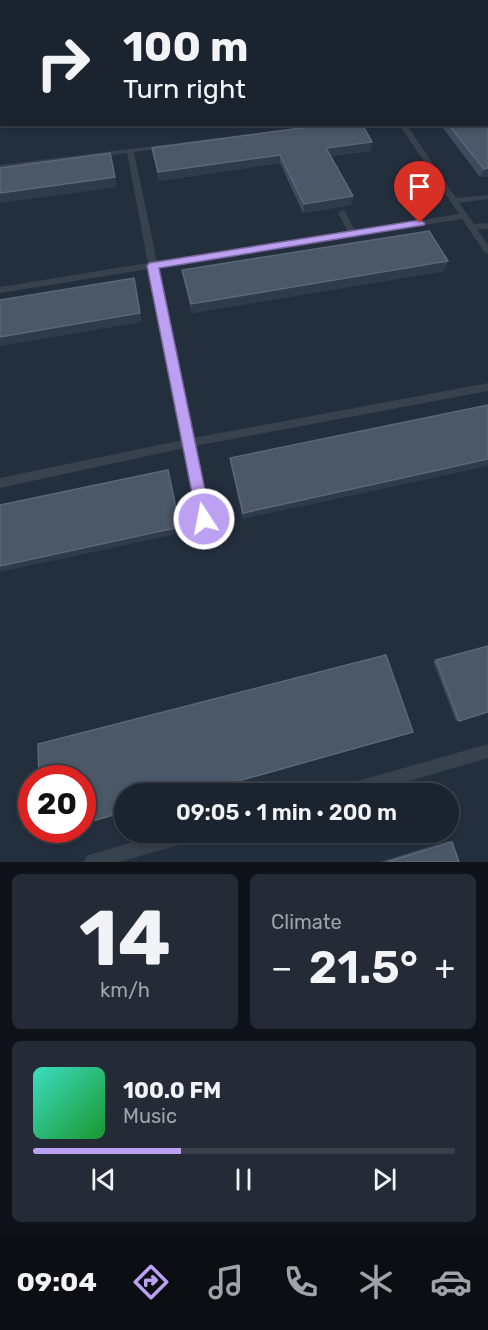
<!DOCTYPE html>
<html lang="en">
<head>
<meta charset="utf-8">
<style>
	:root { --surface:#1b232e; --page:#242b36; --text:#f1f3f6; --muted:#a0a4aa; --line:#39404a; --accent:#bca0f2 }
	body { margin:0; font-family:Rubik,sans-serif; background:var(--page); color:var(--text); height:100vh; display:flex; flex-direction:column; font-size:22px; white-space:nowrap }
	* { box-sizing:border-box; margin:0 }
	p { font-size:20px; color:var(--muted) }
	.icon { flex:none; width:33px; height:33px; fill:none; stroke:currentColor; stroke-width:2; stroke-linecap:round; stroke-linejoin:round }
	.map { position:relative; height:862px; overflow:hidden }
	.panel { display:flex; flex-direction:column; gap:12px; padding:12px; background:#0f1319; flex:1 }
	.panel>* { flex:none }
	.banner { position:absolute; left:0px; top:0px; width:489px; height:126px; box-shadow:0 3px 9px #0003,0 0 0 2px var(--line); background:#1b232e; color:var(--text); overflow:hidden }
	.speed { position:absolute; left:18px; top:765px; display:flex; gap:12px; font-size:30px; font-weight:700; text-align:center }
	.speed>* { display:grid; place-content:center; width:78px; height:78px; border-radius:50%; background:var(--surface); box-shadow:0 3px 9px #0003,0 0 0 2px var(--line); line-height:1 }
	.speed .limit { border:9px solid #d22; background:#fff; color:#111 }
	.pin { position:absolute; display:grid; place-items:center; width:51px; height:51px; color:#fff; margin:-62px -26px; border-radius:50% 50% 50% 0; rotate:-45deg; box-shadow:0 0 6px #0007 }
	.pin .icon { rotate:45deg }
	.me { position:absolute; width:66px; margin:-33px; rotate:349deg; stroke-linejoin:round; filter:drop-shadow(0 0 4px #0008) }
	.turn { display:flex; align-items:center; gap:21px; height:126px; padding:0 24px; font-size:27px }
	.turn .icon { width:78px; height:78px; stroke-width:2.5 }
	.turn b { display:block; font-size:42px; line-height:51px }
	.big { font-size:45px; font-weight:600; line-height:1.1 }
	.panel .card { flex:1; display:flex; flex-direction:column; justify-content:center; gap:9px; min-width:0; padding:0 21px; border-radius:9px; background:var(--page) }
	.panel .dial { align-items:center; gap:0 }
	.dial b { font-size:78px; line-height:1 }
	.song { display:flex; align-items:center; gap:18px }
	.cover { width:72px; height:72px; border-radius:9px; background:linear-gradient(135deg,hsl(170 70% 55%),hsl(130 70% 35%)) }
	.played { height:6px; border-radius:3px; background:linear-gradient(90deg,var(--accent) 35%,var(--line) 35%) }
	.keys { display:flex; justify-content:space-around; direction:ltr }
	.heat { display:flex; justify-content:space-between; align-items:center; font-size:33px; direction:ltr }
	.panel .tiles { flex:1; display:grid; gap:12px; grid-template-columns:1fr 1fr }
	.card:last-child { grid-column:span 2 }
	.trip { position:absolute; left:114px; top:783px; width:345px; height:60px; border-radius:30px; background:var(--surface); box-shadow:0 3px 9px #0003,0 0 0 2px var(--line); font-weight:600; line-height:60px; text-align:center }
	.dock { display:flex; height:96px; justify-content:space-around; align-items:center; background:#0b0e12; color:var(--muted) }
	.dock .icon { width:42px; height:42px }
	.dock .active { color:var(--accent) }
	.dock b { font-size:27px; color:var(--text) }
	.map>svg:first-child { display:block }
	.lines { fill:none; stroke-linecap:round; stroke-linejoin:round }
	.service { fill:#38414e; fill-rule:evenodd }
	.wall { fill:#3f4b5c }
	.shaded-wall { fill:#2f3b4b }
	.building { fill:#4b5868; stroke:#5c6777; stroke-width:1.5 }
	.route { fill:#bca0f2; stroke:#7a689d; stroke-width:1.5 }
</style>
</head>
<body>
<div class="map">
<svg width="488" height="862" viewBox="0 0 488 862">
	<rect width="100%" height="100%" fill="#242f3e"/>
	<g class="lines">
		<!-- service -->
		<g class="service">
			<path d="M 282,0 L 296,0 L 294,2 L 277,2 Z"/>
			<path d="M 313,0 L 319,0 L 319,2 L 314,2 Z"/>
			<path d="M 340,0 L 347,0 L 339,2 Z"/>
			<path d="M 2,24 L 2,28 L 0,29 L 0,25 Z"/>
			<path d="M 399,124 L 406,124 L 456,198 L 488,195 L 488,199 L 459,203 L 474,224 L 488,223 L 488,229 L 477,229 L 488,245 L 488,254 L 485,253 L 462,219 L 158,268 L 193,438 L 488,383 L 488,391 L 195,446 L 210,519 L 208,523 L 204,524 L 200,523 L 198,519 L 184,448 L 0,488 L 0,478 L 183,440 L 149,269 L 0,293 L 0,287 L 148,263 L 127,153 L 0,169 L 0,165 L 277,131 L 278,132 L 275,134 L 134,152 L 157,262 L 348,232 L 338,213 L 342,210 L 345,211 L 355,231 L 459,214 Z"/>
			<path d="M 488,744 L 488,758 L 365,794 L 330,794 L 332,789 L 337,787 Z"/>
			<path d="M 168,832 L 204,832 L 202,837 L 197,840 L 119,862 L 84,862 L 86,856 L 92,854 Z"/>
		</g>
	</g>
	<!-- wall -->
	<g class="wall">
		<path d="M 488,106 L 488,176 L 480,177 L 440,124 L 488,124 Z"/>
		<path d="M 152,148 L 371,151 L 331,156 L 353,196 L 351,205 L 303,213 L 280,163 L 159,181 Z"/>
		<path d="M 448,261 L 444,271 L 192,313 L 184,279 L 182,270 Z"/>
		<path d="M 488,405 L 243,519 L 231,465 L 230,458 Z"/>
		<path d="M 436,660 L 488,712 L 456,721 L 433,661 Z"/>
		<path d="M 448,841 L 452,842 L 459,862 L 380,862 Z"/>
	</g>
	<!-- shaded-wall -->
	<g class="shaded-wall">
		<path d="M 60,0 L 198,0 L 182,2 L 43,2 Z"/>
		<path d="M 372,142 L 371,151 L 325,157 L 326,148 Z"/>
		<path d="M 110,153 L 117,187 L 0,203 L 0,193 Z"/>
		<path d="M 280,155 L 280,163 L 159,181 L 158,172 Z"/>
		<path d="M 488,168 L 488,176 L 480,177 L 484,169 Z"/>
		<path d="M 353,196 L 351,205 L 303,213 L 304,204 Z"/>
		<path d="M 448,261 L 444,271 L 192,313 L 191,304 Z"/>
		<path d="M 134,278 L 142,322 L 0,346 L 0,337 Z"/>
		<path d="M 488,459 L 488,466 L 243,519 L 243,513 Z"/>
		<path d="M 168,470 L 182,533 L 0,572 L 0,566 Z"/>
	</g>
	<!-- building -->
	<g class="building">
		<path d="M 5,0 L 60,0 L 44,2 L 5,2 Z"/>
		<path d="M 357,0 L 429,0 L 430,2 L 358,2 Z"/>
		<path d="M 488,106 L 488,168 L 484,169 L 448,124 L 488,124 Z"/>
		<path d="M 331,124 L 362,124 L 372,142 L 326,148 L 353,196 L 304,204 L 280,155 L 158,172 L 152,148 Z"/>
		<path d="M 110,153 L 115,177 L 0,193 L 0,168 Z"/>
		<path d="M 429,231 L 448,261 L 191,304 L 182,270 Z"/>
		<path d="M 134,278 L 140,313 L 0,337 L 0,300 Z"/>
		<path d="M 488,405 L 488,459 L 243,513 L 230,458 Z"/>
		<path d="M 168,470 L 180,527 L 0,566 L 0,505 Z"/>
		<path d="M 488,646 L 488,712 L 459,721 L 436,660 Z"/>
		<path d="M 386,655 L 413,732 L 192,794 L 124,794 L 124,812 L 82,824 L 82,778 L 39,778 L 38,744 Z"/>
		<path d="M 40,830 L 62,830 L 40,835 Z"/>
		<path d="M 452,842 L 459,862 L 387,862 Z"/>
	</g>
	<!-- route -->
	<path class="route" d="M 420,220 L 425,223 L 424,225 L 159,268 L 211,519 L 209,523 L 204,526 L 198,523 L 147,266 L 149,263 Z"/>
</svg>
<div class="speed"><div class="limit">20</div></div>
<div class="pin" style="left:420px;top:223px;background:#d93025"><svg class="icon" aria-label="arrive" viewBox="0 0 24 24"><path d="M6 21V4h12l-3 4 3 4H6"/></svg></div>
<svg class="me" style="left:204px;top:519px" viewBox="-20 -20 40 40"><circle r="17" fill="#bca0f2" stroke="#fff" stroke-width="3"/><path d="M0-11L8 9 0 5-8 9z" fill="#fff"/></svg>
<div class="trip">09:05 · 1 min · 200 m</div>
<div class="banner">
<div class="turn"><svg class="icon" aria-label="right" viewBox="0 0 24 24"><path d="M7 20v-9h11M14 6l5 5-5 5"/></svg><div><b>100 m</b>Turn right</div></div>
</div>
</div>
<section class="panel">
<div class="tiles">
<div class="card dial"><b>14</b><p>km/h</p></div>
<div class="card"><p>Climate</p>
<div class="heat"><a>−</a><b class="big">21.5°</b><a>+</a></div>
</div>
<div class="card">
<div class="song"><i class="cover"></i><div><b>100.0 FM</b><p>Music</p></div></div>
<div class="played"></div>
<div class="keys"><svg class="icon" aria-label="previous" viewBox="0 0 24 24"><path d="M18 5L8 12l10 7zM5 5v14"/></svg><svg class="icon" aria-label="pause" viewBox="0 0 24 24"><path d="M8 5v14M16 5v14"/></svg><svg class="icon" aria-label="next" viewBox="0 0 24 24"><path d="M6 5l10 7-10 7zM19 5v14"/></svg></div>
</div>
</div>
</section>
<nav class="dock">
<b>09:04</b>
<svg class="icon active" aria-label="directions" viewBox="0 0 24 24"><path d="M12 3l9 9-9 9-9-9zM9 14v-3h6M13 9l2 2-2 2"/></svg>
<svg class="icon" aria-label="music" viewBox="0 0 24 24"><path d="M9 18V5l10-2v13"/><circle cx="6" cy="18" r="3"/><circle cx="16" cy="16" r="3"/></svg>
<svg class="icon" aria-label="phone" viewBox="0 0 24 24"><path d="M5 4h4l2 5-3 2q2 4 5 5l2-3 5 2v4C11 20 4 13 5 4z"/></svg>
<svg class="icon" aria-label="climate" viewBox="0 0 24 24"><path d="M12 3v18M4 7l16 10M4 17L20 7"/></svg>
<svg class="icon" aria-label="car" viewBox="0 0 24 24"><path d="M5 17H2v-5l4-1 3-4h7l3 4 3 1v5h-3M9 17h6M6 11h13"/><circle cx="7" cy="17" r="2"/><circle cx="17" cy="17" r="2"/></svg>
</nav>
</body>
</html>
